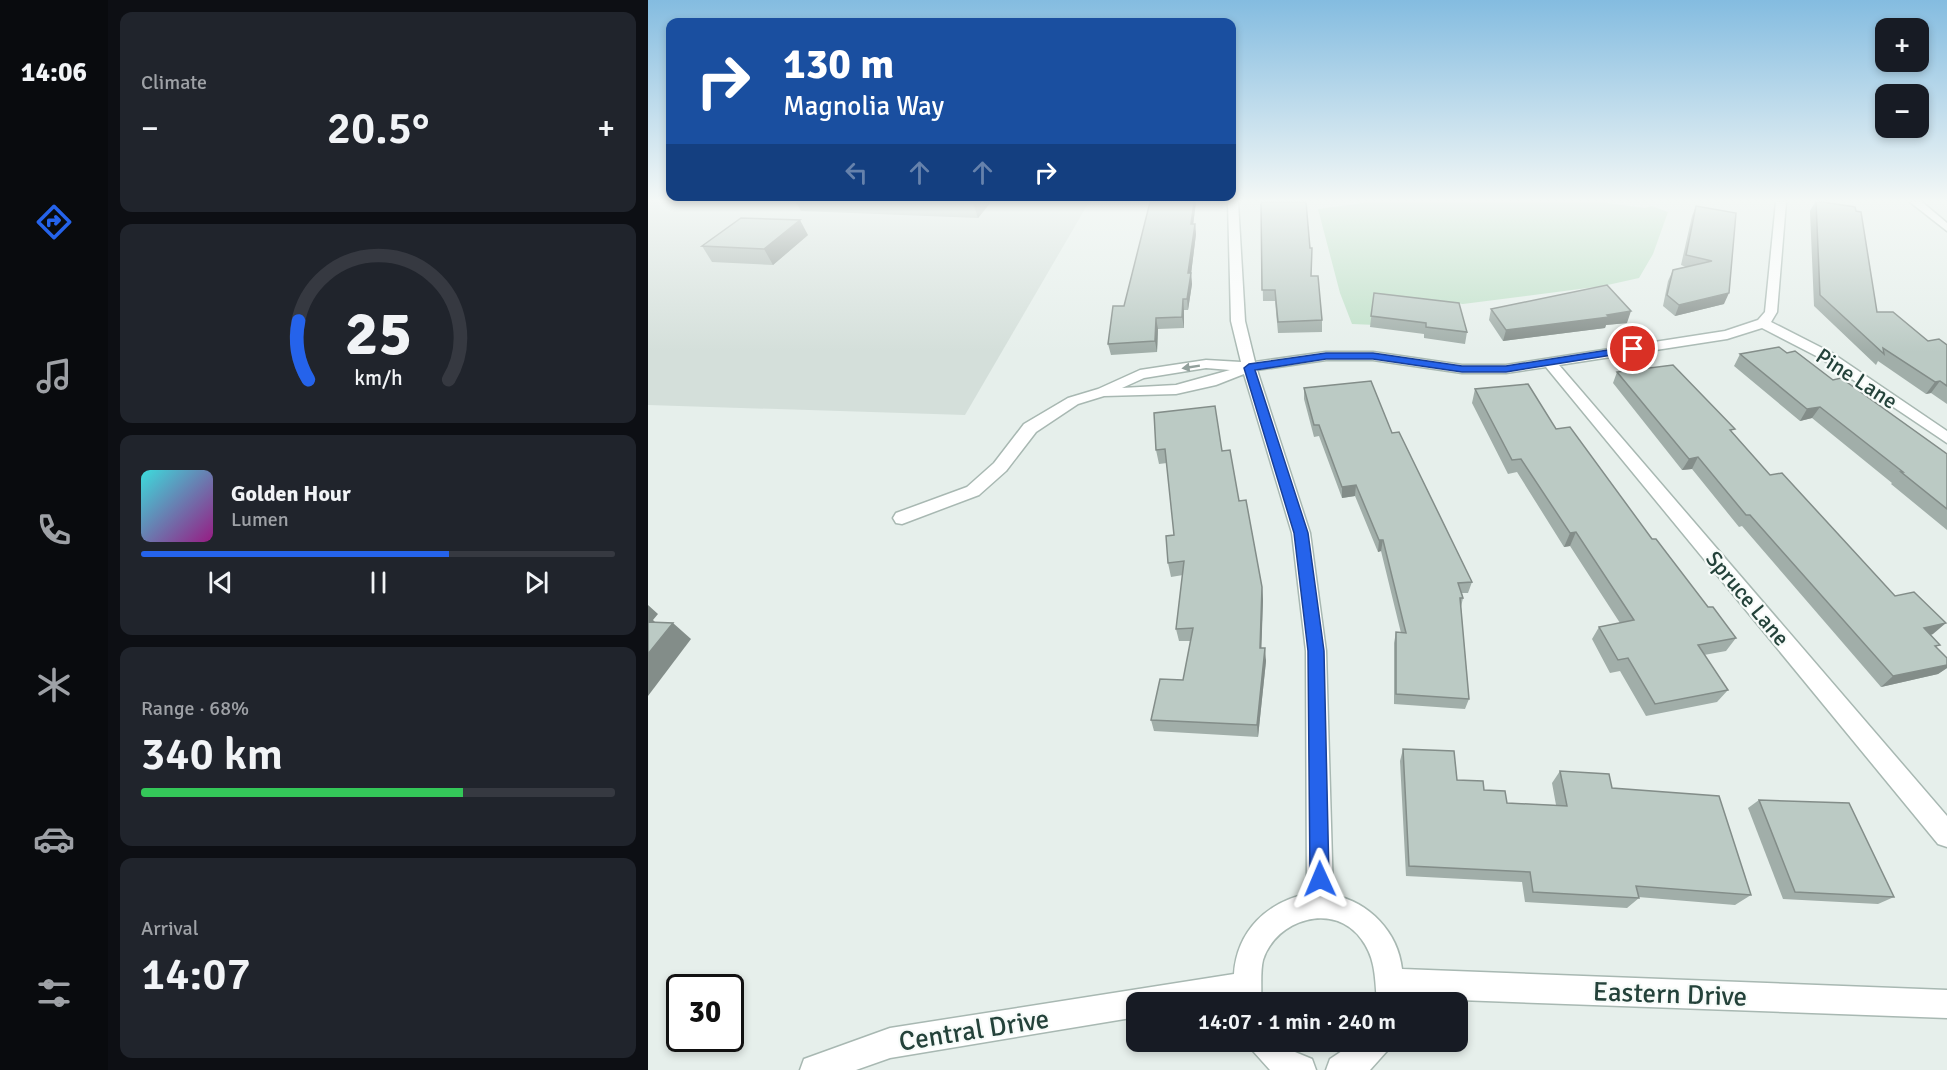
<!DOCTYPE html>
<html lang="en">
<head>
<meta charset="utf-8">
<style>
	:root { --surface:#171b24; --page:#20242c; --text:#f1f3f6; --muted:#9ea1a6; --line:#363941; --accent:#2563eb }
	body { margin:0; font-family:Signika,sans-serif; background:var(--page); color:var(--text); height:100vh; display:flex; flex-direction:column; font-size:22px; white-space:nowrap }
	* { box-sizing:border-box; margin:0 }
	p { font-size:20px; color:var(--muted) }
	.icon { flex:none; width:33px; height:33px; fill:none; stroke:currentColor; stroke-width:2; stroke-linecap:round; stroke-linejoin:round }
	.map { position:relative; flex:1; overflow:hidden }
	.sheet { display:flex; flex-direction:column; gap:12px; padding:12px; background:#0d0f14; width:540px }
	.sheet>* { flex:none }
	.banner { position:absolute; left:18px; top:18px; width:570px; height:183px; border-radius:12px; box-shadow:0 3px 9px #0003; background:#1a4fa0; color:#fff; overflow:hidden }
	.fabs { position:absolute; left:1227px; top:18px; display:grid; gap:12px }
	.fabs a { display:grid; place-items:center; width:54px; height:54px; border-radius:12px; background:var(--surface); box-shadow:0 3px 9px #0003; font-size:30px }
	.speed { position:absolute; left:18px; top:974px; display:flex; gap:12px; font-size:30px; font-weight:700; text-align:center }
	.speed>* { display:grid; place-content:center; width:78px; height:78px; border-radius:50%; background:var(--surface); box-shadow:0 3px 9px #0003; line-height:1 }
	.speed .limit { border:3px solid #111; border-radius:9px; background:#fff; color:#111 }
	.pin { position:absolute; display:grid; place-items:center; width:51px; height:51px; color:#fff; margin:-26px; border:3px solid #fff; border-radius:50%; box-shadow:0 2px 6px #0007 }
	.me { position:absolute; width:66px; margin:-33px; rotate:359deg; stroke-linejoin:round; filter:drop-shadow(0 0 4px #0008) }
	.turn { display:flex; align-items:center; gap:21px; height:126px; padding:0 18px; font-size:27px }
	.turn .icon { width:78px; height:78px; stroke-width:2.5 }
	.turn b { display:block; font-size:42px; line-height:51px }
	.lanes { display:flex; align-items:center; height:57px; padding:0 18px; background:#0003; justify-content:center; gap:30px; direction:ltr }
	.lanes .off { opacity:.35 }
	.big { font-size:45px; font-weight:600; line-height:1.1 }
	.sheet .tile { flex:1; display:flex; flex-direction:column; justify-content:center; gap:9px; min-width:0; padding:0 21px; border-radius:12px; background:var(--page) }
	.sheet .dial { align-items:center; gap:0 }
	.dial svg { height:156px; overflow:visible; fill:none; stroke:var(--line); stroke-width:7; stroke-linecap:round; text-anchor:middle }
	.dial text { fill:var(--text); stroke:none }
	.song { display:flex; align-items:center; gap:18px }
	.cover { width:72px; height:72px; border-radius:9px; background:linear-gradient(135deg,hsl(180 70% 55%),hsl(310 70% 35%)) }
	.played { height:6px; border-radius:3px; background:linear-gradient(90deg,var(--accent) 65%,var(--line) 65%) }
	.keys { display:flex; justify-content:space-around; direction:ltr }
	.heat { display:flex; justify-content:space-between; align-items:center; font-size:33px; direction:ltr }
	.charge { height:9px; border-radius:4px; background:linear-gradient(90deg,#34c759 68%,var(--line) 0) }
	.trip { position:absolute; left:478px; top:992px; width:342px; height:60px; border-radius:12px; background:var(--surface); box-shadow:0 3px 9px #0003; font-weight:600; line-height:60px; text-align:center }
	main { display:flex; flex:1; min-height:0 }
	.dock { display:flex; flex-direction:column; width:108px; justify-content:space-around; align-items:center; background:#090b0e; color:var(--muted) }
	.dock .icon { width:42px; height:42px }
	.dock .current { color:var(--accent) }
	.dock b { font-size:27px; color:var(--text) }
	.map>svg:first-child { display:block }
	.built { fill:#d4dfda }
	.green { fill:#bfe0c8 }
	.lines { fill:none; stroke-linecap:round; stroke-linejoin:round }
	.minor-casing { stroke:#a8b8b2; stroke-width:3 }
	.minor { fill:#fff; fill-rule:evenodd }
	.wall { fill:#a1aea9 }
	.shaded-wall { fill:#838d89 }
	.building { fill:#bbcac4; stroke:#838d89; stroke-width:1.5 }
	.oneway { fill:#92a09c }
	.route { fill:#2563eb; stroke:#184099; stroke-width:1.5 }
	.labels { text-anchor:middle; stroke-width:4.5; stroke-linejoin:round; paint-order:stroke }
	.street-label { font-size:22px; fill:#24423a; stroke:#f7fbf9 }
	.near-street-label { font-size:27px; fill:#24423a; stroke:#f7fbf9 }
</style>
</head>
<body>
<main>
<nav class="dock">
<b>14:06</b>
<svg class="icon current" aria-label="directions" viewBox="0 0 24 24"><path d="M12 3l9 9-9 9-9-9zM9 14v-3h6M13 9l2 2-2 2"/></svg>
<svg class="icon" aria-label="music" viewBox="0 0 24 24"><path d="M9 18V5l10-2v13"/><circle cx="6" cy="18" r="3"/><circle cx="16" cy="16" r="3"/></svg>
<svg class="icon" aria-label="phone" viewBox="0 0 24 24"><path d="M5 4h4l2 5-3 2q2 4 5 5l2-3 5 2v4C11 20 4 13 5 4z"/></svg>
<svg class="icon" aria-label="climate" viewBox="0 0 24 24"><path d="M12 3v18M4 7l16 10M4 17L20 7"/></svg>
<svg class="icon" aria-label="car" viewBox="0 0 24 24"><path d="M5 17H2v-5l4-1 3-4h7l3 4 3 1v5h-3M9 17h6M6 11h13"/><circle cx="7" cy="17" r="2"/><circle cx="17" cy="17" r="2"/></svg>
<svg class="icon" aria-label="filters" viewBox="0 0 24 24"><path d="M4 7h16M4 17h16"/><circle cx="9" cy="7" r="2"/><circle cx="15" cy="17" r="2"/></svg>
</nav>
<section class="sheet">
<div class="tile"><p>Climate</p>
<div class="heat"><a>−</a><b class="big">20.5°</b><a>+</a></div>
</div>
<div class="tile dial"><svg viewBox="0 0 100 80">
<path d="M14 69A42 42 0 1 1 86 69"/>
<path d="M14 69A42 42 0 0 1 9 39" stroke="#2563eb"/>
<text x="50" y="56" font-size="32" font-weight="700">25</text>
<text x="50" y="72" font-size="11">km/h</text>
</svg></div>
<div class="tile">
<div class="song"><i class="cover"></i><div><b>Golden Hour</b><p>Lumen</p></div></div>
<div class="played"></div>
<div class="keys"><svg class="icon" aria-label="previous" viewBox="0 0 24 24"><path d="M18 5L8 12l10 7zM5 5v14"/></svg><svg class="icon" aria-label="pause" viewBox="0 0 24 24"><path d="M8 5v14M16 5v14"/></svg><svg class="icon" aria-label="next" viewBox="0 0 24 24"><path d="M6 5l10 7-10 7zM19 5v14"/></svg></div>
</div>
<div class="tile"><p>Range · 68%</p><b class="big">340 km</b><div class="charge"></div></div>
<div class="tile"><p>Arrival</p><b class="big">14:07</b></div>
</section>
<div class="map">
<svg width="1299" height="1070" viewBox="0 0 1299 1070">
	<rect width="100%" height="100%" fill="#e6efeb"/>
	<!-- built -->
	<path class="built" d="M 0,202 L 441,202 L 317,415 L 0,405 Z"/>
	<!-- green -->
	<path class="green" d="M 723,202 L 951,202 L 997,208 L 1004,206 L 1020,212 L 1005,254 L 991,278 L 955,286 L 815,304 L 765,298 L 752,326 L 704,324 L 692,293 L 670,209 Z"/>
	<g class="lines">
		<!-- minor casing -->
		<g class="minor-casing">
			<g id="minor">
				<path d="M 580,202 L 590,202 L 597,321 L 607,362 L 678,352 L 725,352 L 814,365 L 858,365 L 1077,331 L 1110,320 L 1117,312 L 1128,202 L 1138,202 L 1129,312 L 1123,322 L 1184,353 L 1299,431 L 1299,443 L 1174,359 L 1114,328 L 1079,339 L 911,365 L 1299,816 L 1299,847 L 1290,844 L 898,367 L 858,373 L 814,373 L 725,360 L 678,360 L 609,370 L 662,533 L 678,651 L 685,895 C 721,902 750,932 754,969 L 1299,990 L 1299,1018 L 757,998 L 757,1002 L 729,1002 C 727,980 728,959 714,940 C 687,901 628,919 615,960 C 612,972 614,989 613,1002 L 489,1002 L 489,1017 L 242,1058 L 208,1070 L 152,1070 L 156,1059 L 242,1028 L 586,974 C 589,931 619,902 659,894 L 658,651 L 644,533 L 596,374 L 568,385 L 528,394 L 456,396 L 430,404 L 388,432 L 358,471 L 331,495 L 254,524 L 248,523 L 245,518 L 248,513 L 319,487 L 346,463 L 376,424 L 420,398 L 450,389 L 492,370 L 558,360 L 593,362 L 583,321 ZM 558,368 L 582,370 L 528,385 L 474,388 L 496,378 Z"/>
				<path d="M 1262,202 L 1274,202 L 1299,223 L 1299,231 Z"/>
				<path d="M 600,1041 L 634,1041 L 647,1052 L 664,1059 L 668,1070 L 622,1070 L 605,1051 Z"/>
				<path d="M 709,1041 L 744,1041 L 739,1051 L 722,1070 L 678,1070 L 682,1059 Z"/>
			</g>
		</g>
		<!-- minor -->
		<use href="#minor" class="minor"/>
	</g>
	<!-- wall -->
	<g class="wall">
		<path d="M 148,202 L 343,202 L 330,218 L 153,211 Z"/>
		<path d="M 502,202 L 548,202 L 545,224 L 547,224 L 548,234 L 543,274 L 544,284 L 540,310 L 536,310 L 536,328 L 510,329 L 509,352 L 463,355 L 460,344 L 476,306 Z"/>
		<path d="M 613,202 L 663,276 L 674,320 L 674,332 L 630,333 L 627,301 L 615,301 Z"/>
		<path d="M 1167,202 L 1175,202 L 1229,312 L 1280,341 L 1299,345 L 1299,404 L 1283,393 L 1278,394 L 1230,361 L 1228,365 L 1166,306 L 1162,211 Z"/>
		<path d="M 1048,206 L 1076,304 L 1027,316 L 1015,306 L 1020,281 L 1025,270 L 1038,267 L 1033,265 L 1044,216 Z"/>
		<path d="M 160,235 L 125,265 L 64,262 L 54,246 Z"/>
		<path d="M 726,293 L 819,332 L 817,344 L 776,338 L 776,334 L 722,327 Z"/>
		<path d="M 843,309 L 979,323 L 958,325 L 957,328 L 855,341 L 841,320 Z"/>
		<path d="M 1139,353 L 1185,380 L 1299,454 L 1299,530 L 1243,484 L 1244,483 L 1164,418 L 1152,421 L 1086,366 L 1092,354 Z"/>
		<path d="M 969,372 L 1085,433 L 1122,475 L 1285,634 L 1283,635 L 1288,648 L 1299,658 L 1299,668 L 1290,674 L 1233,687 L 1094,526 L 1091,527 L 1044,469 L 1034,470 L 965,383 Z"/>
		<path d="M 656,388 L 744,433 L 824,582 L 820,593 L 814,593 L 815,598 L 813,607 L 821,699 L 817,709 L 746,704 L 746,643 L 748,632 L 753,633 L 733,551 L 730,552 L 707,496 L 694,498 L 671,436 L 666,437 L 656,399 Z"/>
		<path d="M 827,389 L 908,429 L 1004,539 L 1060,607 L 1088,638 L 1078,651 L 1056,655 L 1080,690 L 1069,702 L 998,716 L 972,671 L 962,673 L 944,639 L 951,627 L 972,623 L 922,546 L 916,547 L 869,472 L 860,474 L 824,403 Z"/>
		<path d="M 506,413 L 574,451 L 591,501 L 614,587 L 615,600 L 613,648 L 618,661 L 610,737 L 506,731 L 503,720 L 535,680 L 543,641 L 531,641 L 528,629 L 535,575 L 523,577 L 520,563 L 526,535 L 519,463 L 511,464 L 508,450 Z"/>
		<path d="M 755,749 L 809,780 L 836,790 L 859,803 L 908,805 L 904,783 L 912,771 L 964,788 L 1103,895 L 1087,905 L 990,897 L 991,898 L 979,908 L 877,902 L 874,882 L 758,876 L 752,761 Z"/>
		<path d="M 1111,800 L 1246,897 L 1230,904 L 1135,899 L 1100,808 Z"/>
	</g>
	<!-- shaded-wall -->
	<g class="shaded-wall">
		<path d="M 343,202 L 330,218 L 325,203 Z"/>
		<path d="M 546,202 L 548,202 L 544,234 L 543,224 Z"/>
		<path d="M 152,220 L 160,235 L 125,265 L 116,249 Z"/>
		<path d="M 547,224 L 548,234 L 543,274 L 544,284 L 540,310 L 539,299 L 540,273 Z"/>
		<path d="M 1081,293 L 1076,304 L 1027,316 L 1031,305 Z"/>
		<path d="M 535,299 L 536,310 L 536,328 L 534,317 Z"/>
		<path d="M 983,311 L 979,323 L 958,325 L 957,328 L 855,341 L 858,330 Z"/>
		<path d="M 508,318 L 510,329 L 509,352 L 507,341 Z"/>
		<path d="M 1292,381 L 1283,393 L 1278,394 L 1287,382 Z"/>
		<path d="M 1172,407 L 1164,418 L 1152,421 L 1159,409 Z"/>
		<path d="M 1050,457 L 1044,469 L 1034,470 L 1041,459 Z"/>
		<path d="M 708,485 L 707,496 L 694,498 L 694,487 Z"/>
		<path d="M 928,532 L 922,546 L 916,547 L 922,533 Z"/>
		<path d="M 731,540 L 735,540 L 733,551 L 730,552 Z"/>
		<path d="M 614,587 L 615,600 L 613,661 L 612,648 Z"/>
		<path d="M 0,605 L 10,614 L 5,620 L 13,628 L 0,632 Z"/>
		<path d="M 25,623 L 43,639 L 0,696 L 0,654 Z"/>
		<path d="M 1298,623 L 1285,634 L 1264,639 L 1276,628 Z"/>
		<path d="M 617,648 L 618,661 L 610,737 L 609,725 Z"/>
		<path d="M 1299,665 L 1299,668 L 1290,674 L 1233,687 L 1245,676 Z"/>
	</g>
	<!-- building -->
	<g class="building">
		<path d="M 502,202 L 546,202 L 543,224 L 547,224 L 540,273 L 543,273 L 539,299 L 535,299 L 534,317 L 508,318 L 507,341 L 460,344 L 465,306 L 476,306 Z"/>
		<path d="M 613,202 L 658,202 L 662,248 L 664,248 L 663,276 L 670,276 L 674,320 L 630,322 L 627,290 L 614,290 Z"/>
		<path d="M 1168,202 L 1175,202 L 1207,207 L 1208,211 L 1213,212 L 1229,312 L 1245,312 L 1280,341 L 1291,339 L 1299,345 L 1299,386 L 1292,381 L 1287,382 L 1235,348 L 1236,354 L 1172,295 Z"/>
		<path d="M 1048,206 L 1088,213 L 1081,293 L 1031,305 L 1019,295 L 1025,270 L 1064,261 L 1038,255 Z"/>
		<path d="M 93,218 L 152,220 L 116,249 L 54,246 Z"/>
		<path d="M 959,285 L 983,311 L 959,315 L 961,317 L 858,330 L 843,309 Z"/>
		<path d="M 726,293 L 811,303 L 819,332 L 778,327 L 778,323 L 723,316 Z"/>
		<path d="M 1131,347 L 1139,353 L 1147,351 L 1185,380 L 1193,378 L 1299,454 L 1299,509 L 1253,472 L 1255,472 L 1172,407 L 1159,409 L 1092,354 Z"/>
		<path d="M 1025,365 L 1087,429 L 1082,430 L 1122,475 L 1134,473 L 1247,596 L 1266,592 L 1298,623 L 1276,628 L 1292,645 L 1287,646 L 1299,658 L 1299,665 L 1245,676 L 1102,515 L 1098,515 L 1050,457 L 1041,459 L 969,372 Z"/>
		<path d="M 723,381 L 744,433 L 751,432 L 824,582 L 810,583 L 815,598 L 812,598 L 821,699 L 748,694 L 748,632 L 758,633 L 735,540 L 731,540 L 708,485 L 694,487 L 671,425 L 666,425 L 656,388 Z"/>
		<path d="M 880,384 L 908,429 L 922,427 L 1004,539 L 1008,539 L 1060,607 L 1065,607 L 1088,638 L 1050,645 L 1080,690 L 1007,704 L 980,658 L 970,660 L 951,627 L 986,620 L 928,532 L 922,533 L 873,459 L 864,460 L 827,389 Z"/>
		<path d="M 567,406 L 574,451 L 582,450 L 591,501 L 598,500 L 614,587 L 612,648 L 617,648 L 609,725 L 503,720 L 512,679 L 535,680 L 545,628 L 528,629 L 536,561 L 520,563 L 518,536 L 526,535 L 517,449 L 508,450 L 506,413 Z"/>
		<path d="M 0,622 L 25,623 L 0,654 Z"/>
		<path d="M 755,749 L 806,751 L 809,780 L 835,781 L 836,790 L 857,791 L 859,803 L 919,806 L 912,771 L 961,774 L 964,788 L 1071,796 L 1103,895 L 988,886 L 991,898 L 885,892 L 882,872 L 761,866 Z"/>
		<path d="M 1111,800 L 1201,803 L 1246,897 L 1147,892 Z"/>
	</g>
	<!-- one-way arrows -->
	<defs><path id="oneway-solid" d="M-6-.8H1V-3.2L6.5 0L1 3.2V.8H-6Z" transform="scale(1.5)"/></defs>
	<use class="oneway" href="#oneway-solid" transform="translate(543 367) rotate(171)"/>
	<!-- sky -->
	<linearGradient id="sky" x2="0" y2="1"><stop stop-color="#84bce0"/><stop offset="0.57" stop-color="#f4f8f6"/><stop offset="1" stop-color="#f4f8f6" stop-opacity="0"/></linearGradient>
	<rect width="1299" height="352" fill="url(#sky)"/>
	<!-- route -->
	<path class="route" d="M 985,346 L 990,349 L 989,351 L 858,372 L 814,372 L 725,359 L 678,359 L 607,370 L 660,533 L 676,651 L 681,879 L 679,886 L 672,889 L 665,886 L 662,879 L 660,651 L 646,533 L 596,368 L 601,364 L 678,353 L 725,353 L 814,366 L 858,366 Z"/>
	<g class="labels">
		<!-- street labels -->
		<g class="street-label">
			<text transform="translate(1209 378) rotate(33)" y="8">Pine Lane</text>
			<text transform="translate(1100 598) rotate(50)" y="8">Spruce Lane</text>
		</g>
		<!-- near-street labels -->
		<g class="near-street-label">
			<text transform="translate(1022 994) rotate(2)" y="9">Eastern Drive</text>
			<text transform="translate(326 1030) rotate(-9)" y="9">Central Drive</text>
		</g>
	</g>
</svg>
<div class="fabs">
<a>+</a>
<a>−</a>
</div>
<div class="speed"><div class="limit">30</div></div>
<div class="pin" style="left:985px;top:349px;background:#d93025"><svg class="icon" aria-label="arrive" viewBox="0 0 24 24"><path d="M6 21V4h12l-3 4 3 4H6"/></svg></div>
<svg class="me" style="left:672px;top:879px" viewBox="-20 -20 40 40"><path d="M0-17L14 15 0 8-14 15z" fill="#2563eb" stroke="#fff" stroke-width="4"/></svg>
<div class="trip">14:07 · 1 min · 240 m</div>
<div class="banner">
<div class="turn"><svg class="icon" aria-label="right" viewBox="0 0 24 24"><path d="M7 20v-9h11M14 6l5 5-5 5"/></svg><div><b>130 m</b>Magnolia Way</div></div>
<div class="lanes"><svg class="icon off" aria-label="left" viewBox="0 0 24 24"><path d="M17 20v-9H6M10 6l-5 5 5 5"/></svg><svg class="icon off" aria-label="ahead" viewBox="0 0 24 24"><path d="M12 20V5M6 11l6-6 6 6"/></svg><svg class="icon off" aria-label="ahead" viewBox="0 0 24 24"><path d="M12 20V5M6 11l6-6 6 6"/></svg><svg class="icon" aria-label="right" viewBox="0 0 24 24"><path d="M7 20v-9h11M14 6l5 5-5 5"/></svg></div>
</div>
</div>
</main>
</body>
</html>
